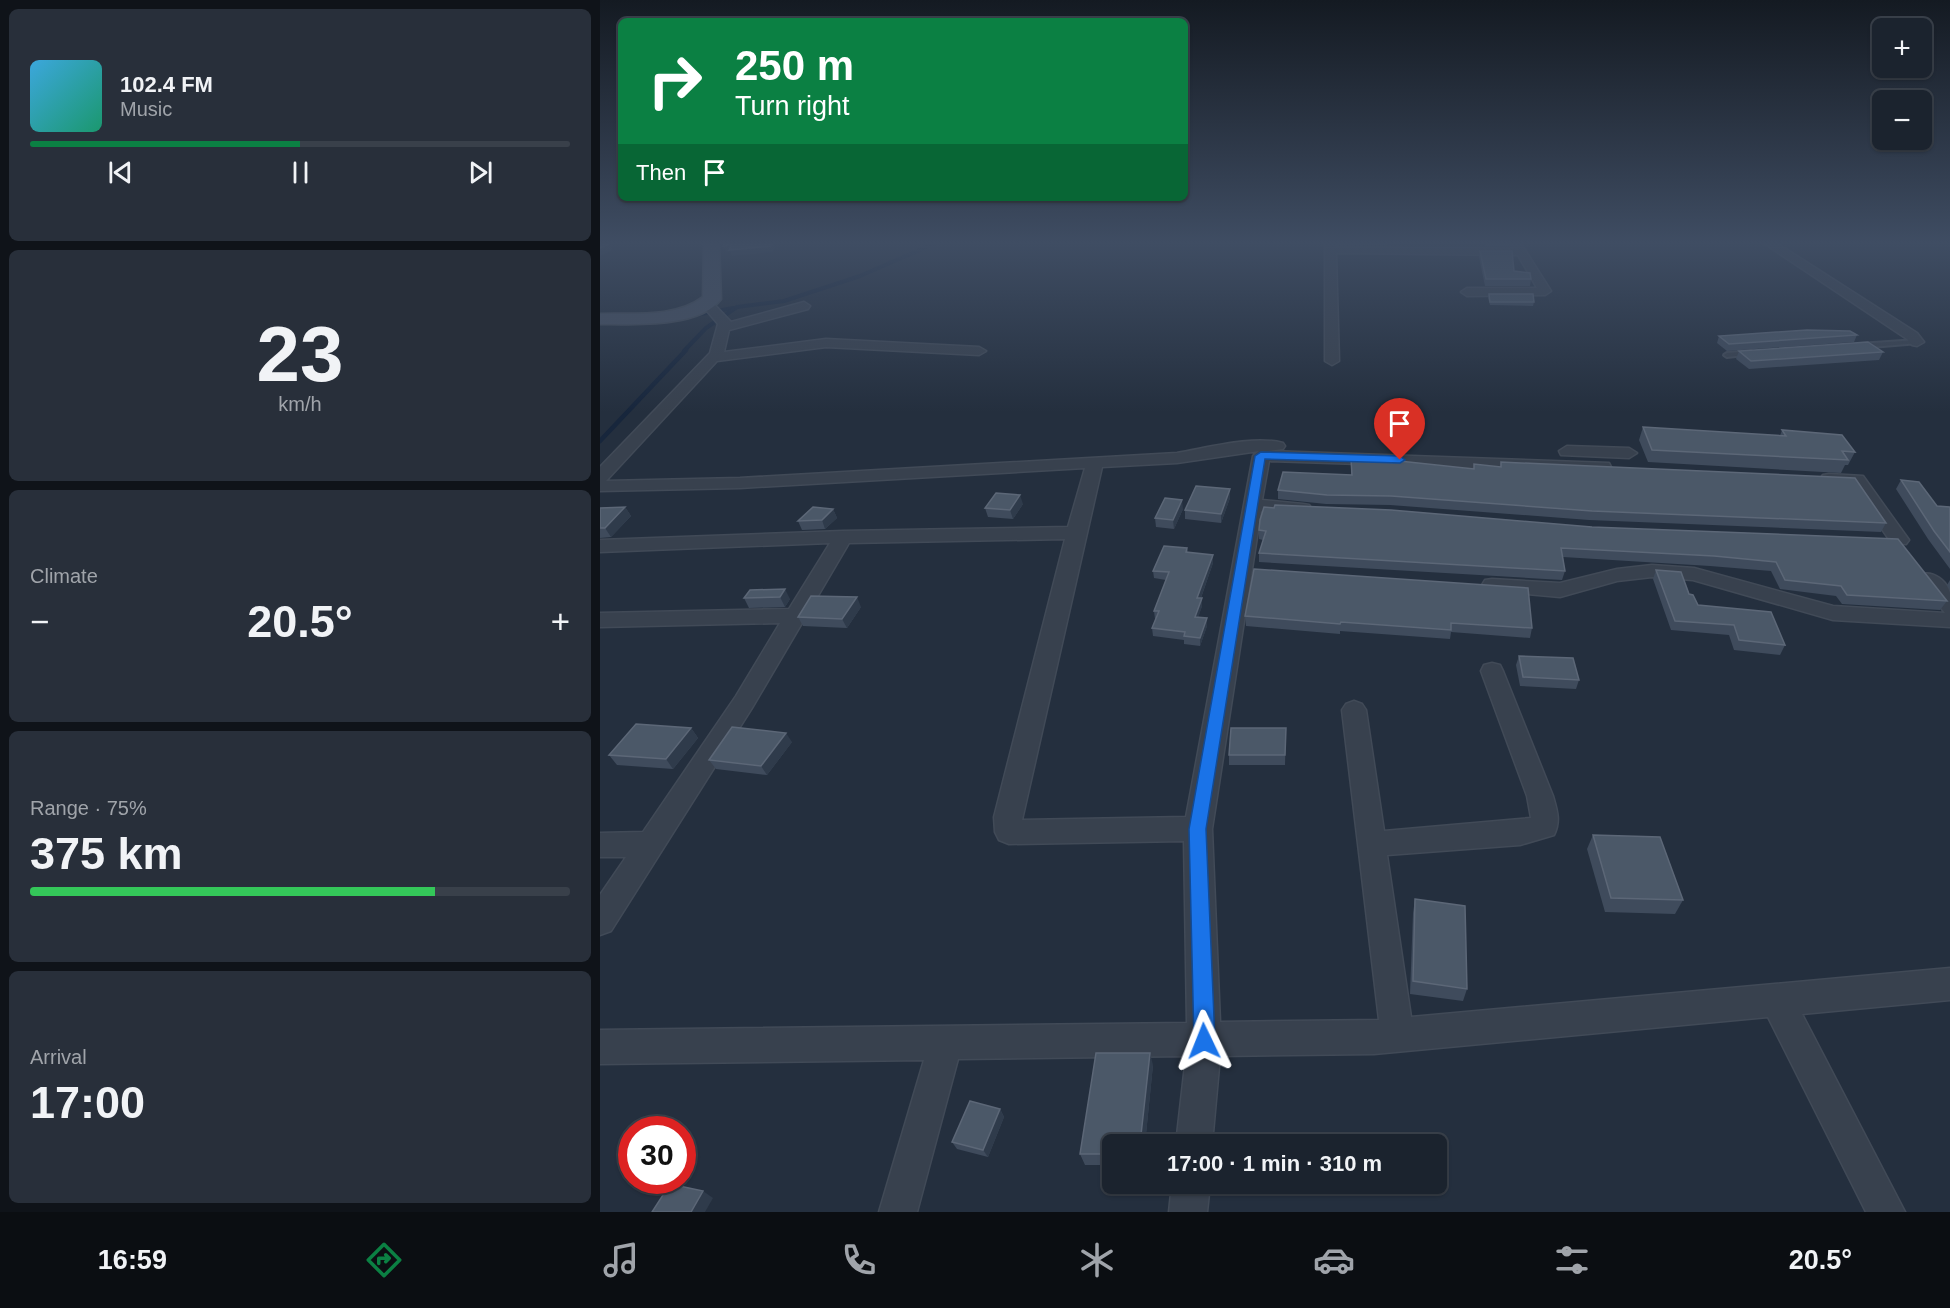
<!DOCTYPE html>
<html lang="en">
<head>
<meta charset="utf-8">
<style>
	:root { --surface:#1b232e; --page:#282f3a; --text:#f1f3f6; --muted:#a0a4aa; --line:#39404a; --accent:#0b8043 }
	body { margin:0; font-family:Arial,sans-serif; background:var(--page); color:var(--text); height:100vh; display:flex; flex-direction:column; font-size:22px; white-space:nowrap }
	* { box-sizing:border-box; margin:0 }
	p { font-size:20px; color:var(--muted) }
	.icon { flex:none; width:33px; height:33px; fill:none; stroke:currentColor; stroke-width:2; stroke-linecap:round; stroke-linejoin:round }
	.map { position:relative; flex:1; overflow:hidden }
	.side { display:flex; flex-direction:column; gap:9px; padding:9px; background:#0f1319; width:600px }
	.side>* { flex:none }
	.guide { position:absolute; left:18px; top:18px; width:570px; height:183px; border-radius:9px; box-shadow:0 2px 4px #0004,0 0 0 2px var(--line); background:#0b8043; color:#fff; overflow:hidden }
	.tools { position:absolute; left:1272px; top:18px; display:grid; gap:12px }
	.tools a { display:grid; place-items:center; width:60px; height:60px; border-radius:9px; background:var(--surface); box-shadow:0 2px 4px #0004,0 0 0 2px var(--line); font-size:30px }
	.speed { position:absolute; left:18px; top:1116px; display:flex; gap:12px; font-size:30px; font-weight:700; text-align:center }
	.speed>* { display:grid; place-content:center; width:78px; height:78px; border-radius:50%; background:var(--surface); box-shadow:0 2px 4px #0004,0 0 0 2px var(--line); line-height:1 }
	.speed .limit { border:9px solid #d22; background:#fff; color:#111 }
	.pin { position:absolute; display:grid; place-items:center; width:51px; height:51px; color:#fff; margin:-62px -26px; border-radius:50% 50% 50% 0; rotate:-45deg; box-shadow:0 0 6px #0007 }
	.pin .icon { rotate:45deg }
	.me { position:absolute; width:66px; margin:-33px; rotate:358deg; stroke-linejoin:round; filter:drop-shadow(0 0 4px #0008) }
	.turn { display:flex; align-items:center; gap:21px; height:126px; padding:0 18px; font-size:27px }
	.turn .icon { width:78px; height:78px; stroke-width:2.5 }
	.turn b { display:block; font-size:42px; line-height:51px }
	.then { display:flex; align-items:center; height:57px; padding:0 18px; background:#0003; gap:12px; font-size:22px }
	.big { font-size:45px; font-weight:800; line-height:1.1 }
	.side .tile { flex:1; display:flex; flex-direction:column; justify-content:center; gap:9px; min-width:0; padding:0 21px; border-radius:9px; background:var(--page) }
	.side .dial { align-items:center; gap:0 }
	.dial b { font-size:78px; line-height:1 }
	.song { display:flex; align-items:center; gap:18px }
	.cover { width:72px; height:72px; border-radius:9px; background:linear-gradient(135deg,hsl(200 70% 55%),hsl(160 70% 35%)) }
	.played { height:6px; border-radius:3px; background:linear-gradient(90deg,var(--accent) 50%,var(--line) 50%) }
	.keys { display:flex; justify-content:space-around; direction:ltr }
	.heat { display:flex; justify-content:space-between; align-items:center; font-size:33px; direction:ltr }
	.charge { height:9px; border-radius:4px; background:linear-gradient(90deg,#34c759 75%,var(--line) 0) }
	.trip { position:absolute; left:502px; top:1134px; width:345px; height:60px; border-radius:9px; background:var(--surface); box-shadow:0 2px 4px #0004,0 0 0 2px var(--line); font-weight:800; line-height:60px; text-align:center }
	.dock { display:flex; height:96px; justify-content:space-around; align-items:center; background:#0b0e12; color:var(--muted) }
	.dock .icon { width:42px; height:42px }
	.dock .active { color:var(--accent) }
	.dock b { font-size:27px; color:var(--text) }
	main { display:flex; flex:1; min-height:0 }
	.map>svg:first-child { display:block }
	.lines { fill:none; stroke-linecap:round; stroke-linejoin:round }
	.stream-far1 { stroke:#17263c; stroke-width:4 }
	.stream { stroke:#17263c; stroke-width:4.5 }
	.lane-casing { stroke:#414a57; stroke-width:4 }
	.street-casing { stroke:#414a57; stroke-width:3 }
	.secondary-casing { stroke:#414a57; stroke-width:3 }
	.lane { fill:#38414e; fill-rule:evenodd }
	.street { fill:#38414e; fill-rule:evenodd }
	.secondary { fill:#465061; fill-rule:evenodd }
	.wall { fill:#3f4b5c }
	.shaded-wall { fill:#2f3b4b }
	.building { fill:#4b5868; stroke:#5c6777; stroke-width:1.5 }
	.route { fill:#1a73e8; stroke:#114b97; stroke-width:1.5 }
</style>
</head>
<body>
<main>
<section class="side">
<div class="tile">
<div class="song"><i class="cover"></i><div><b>102.4 FM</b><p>Music</p></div></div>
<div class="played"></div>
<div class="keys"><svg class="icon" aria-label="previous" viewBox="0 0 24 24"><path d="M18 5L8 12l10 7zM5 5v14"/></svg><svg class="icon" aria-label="pause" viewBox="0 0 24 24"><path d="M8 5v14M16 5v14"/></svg><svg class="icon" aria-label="next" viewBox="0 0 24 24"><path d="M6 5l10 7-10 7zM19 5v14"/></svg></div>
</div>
<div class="tile dial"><b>23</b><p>km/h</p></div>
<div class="tile"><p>Climate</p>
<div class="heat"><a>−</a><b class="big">20.5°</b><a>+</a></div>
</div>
<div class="tile"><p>Range · 75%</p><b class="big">375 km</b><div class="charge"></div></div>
<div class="tile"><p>Arrival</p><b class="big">17:00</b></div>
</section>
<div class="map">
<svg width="1350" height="1212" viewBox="0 0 1350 1212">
	<rect width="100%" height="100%" fill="#242f3e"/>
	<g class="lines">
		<!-- stream-far1 -->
		<g class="stream-far1">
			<path d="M 90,316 L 133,308"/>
			<path d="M 84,351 L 106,328 L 137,307 L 184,301 L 260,276 L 338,242"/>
		</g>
		<!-- stream -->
		<path class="stream" d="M 0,441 L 86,350"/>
		<!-- lane casing -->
		<g class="lane-casing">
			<g id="lane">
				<path d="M 1317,340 L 1319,341 L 1319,343 L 1259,348 L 1256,346 L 1259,344 Z"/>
				<path d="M 1151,351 L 1153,352 L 1153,354 L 1127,357 L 1124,355 L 1127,353 Z"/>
			</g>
		</g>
		<!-- street casing -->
		<g class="street-casing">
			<g id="street">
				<path d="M 725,242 L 735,242 L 735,247 L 914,249 L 910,242 L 920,242 L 951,291 L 945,295 L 867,296 L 861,292 L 867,288 L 937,288 L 918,255 L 736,253 L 739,361 L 732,365 L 725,361 Z"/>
				<path d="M 1162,242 L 1175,242 L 1317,333 L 1324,342 L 1317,346 L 1312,345 L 1307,339 Z"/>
				<path d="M 107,300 L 111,301 L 131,322 L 204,302 L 210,306 L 208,309 L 129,330 L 124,352 L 226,339 L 379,347 L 386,351 L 379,355 L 226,347 L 117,361 L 6,481 L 140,478 L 577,453 C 607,448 653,435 683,443 L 685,446 L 683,449 L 668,451 L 1009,463 L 1011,467 L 1009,471 L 1003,472 L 669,461 L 662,500 L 703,504 L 709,505 L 712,509 L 709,513 L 703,514 L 661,511 L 612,829 L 620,1022 L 779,1020 L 742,710 L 746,704 L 754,701 L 762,704 L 766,710 L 784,831 L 931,818 L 927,796 L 881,671 L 884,665 L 892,663 L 900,665 L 903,671 L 953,796 C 957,810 961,821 954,835 L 920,845 L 787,855 L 811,1017 L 1350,968 L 1350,1000 L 1202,1014 L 1305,1212 L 1266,1212 L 1168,1017 L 774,1054 L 620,1056 L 612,1144 L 576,1144 L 586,1056 L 358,1059 L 317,1212 L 279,1212 L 324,1060 L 0,1064 L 0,1030 L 587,1023 L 584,841 L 409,844 L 399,840 L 395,832 L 394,817 L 465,539 L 249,543 L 152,708 L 11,931 L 0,935 L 0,895 L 26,857 L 0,857 L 0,833 L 43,832 L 136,696 L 180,623 L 0,627 L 0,613 L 189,609 L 230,543 L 0,552 L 0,540 L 243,531 L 468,527 L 485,468 L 140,488 L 0,491 L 0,467 L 110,353 L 118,324 L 101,304 ZM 659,451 L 653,456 L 586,817 L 422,820 L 502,467 L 577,463 Z"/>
				<path d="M 967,446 L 1029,448 L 1037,453 L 1029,458 L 961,455 L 959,451 Z"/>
				<path d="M 1229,474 L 1263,476 L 1309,540 L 1306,544 L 1292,544 L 1252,485 L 1223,483 L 1220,479 L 1223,475 Z"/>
				<path d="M 1052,565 L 1094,568 L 1233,606 L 1345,613 L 1319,579 L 1322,574 C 1334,571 1347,581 1350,593 C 1350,603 1350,617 1350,627 L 1233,620 L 1093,580 L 1052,577 L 1017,581 L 960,597 L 892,591 L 885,590 L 882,585 L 885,580 L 892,579 L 960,583 L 1017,569 Z"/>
				<path d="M 572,1184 L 610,1184 L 607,1212 L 569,1212 Z"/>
			</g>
		</g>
		<!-- secondary casing -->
		<g class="secondary-casing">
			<path id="secondary" d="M 104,242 L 119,242 L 121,299 C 100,328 32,324 0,324 L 0,314 C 33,313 76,318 103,297 Z"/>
		</g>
		<!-- lane -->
		<use href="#lane" class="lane"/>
		<!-- street -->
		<use href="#street" class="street"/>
		<!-- secondary -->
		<use href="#secondary" class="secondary"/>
	</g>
	<!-- wall -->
	<g class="wall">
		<rect x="737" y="242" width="51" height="3"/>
		<path d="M 885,242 L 910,242 L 909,246 L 885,246 Z"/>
		<path d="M 880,251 L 914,271 L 931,279 L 930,286 L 885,286 L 879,257 Z"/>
		<path d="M 889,294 L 934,302 L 933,306 L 890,305 L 888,298 Z"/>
		<path d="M 1257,335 L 1254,342 L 1127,351 L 1117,343 L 1119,336 Z"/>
		<path d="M 1139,351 L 1283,352 L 1279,360 L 1149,369 L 1136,359 Z"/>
		<path d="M 1043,427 L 1180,436 L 1182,430 L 1255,452 L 1248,465 L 1245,465 L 1241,473 L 1048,462 L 1039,440 Z"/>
		<path d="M 751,459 L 874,469 L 900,467 L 901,462 L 1286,523 L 1281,532 L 989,520 L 790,505 L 726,504 L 678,499 L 678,490 L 751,475 Z"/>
		<path d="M 1301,480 L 1337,506 L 1350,507 L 1350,569 L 1328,539 L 1296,489 Z"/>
		<path d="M 630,498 L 621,523 L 585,519 L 585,510 Z"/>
		<path d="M 423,504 L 413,519 L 388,517 L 385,508 Z"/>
		<path d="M 25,507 L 31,516 L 11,537 L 0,538 L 0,508 Z"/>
		<path d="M 233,509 L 237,518 L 225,529 L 202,530 L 198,521 Z"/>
		<path d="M 583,509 L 574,529 L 556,527 L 555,518 Z"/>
		<path d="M 992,527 L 1298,539 L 1347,601 L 1340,610 L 1242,604 L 1236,596 L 1180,589 L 1171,571 L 1110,566 L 963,557 L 965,571 L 962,580 L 659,562 L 659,553 L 663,540 L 659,539 L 659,530 Z"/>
		<path d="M 587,548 L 588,552 L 613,563 L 601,598 L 602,606 L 598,617 L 607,626 L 600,646 L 584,644 L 584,640 L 553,636 L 552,628 L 556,619 L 555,619 L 554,611 L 566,580 L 554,578 L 553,571 Z"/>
		<path d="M 654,569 L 932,628 L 930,638 L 851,632 L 850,639 L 740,631 L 740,634 L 646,626 L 645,616 Z"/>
		<path d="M 1056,570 L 1098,605 L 1185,645 L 1180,655 L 1134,650 L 1129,635 L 1071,630 L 1053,579 Z"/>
		<path d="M 1350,580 L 1350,590 L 1347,585 Z"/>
		<path d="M 150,590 L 190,599 L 185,607 L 149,608 L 144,598 Z"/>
		<path d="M 261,607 L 247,628 L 203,626 L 198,617 Z"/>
		<path d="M 919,656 L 979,680 L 976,689 L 920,686 L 916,665 Z"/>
		<path d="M 91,728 L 98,738 L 73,769 L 17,765 L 9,755 Z"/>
		<path d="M 686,728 L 685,765 L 629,765 L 629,755 Z"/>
		<path d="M 192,742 L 167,775 L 116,769 L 109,760 Z"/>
		<path d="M 993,835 L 1083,900 L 1075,914 L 1005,912 L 987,849 Z"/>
		<path d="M 815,899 L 867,989 L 863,1001 L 810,994 L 813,913 Z"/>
		<path d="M 553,1065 L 545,1144 L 513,1144 L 513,1165 L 485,1165 L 480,1154 Z"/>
		<path d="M 400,1109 L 404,1117 L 388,1157 L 357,1149 L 352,1142 Z"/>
	</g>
	<!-- shaded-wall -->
	<g class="shaded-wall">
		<path d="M 173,242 L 177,242 L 173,252 L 132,256 L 130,251 L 126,252 L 123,246 Z"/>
		<path d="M 9,244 L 13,250 L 0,256 L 0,248 Z"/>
		<path d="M 630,489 L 630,498 L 621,523 L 621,514 Z"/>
		<path d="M 420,495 L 423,504 L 413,519 L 410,510 Z"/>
		<path d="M 582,500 L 583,509 L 574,529 L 573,520 Z"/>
		<path d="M 25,507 L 31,516 L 11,537 L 5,528 Z"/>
		<path d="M 233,509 L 237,518 L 225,529 L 222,520 Z"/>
		<path d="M 613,555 L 613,563 L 598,606 L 597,598 Z"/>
		<path d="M 185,589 L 190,599 L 185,607 L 180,597 Z"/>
		<path d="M 257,597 L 261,607 L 247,628 L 242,619 Z"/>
		<path d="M 602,598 L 602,606 L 596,625 L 595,617 Z"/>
		<path d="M 607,618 L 607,626 L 600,646 L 600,638 Z"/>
		<path d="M 91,728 L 98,738 L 73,769 L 66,759 Z"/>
		<path d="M 186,733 L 192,742 L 167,775 L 161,766 Z"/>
		<path d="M 550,1053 L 553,1065 L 545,1144 L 540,1144 Z"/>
		<path d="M 400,1109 L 404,1117 L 388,1157 L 383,1150 Z"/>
		<path d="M 103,1191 L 113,1198 L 105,1212 L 91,1212 Z"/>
	</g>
	<!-- building -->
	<g class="building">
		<path d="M 126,242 L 173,242 L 171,246 L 129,250 L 132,245 L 123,246 Z"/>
		<path d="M 0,244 L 9,244 L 0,248 Z"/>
		<path d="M 880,251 L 912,251 L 914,271 L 930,273 L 931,279 L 886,279 Z"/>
		<path d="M 889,294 L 933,294 L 934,302 L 890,302 Z"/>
		<path d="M 1207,330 L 1250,331 L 1257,335 L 1129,344 L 1119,336 Z"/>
		<path d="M 1268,342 L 1283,352 L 1151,361 L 1139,351 Z"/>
		<path d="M 1043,427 L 1186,436 L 1182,430 L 1242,435 L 1255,452 L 1242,451 L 1248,460 L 1052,450 Z"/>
		<path d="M 751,459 L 790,460 L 874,469 L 874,464 L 901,467 L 901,462 L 1255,478 L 1286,523 L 992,511 L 791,496 L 727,495 L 678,490 L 683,472 L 752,475 Z"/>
		<path d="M 1301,480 L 1319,482 L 1337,506 L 1350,507 L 1350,552 L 1334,531 Z"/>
		<path d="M 596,486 L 630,489 L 621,514 L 585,510 Z"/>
		<path d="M 396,493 L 420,495 L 410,510 L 385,508 Z"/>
		<path d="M 565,498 L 582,500 L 573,520 L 555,518 Z"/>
		<path d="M 675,505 L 791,510 L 992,527 L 1298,539 L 1347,601 L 1247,595 L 1241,586 L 1185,580 L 1176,562 L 1114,556 L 961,548 L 965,571 L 659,553 L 666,531 L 659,530 L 660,520 L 664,507 L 674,508 Z"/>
		<path d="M 25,507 L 5,528 L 0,528 L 0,508 Z"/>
		<path d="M 213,507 L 233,509 L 222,520 L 198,521 Z"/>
		<path d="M 564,546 L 587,548 L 586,552 L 613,555 L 597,598 L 602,598 L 595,617 L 607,618 L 600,638 L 584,636 L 585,632 L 552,628 L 559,611 L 554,611 L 569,572 L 553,571 Z"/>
		<path d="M 654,569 L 928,588 L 932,628 L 851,623 L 851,630 L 741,622 L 740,624 L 645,616 Z"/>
		<path d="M 1056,570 L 1081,572 L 1089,594 L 1093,595 L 1098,605 L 1171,612 L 1185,645 L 1139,640 L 1134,625 L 1075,621 Z"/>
		<path d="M 185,589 L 180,597 L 144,598 L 150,590 Z"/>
		<path d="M 211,596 L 257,597 L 242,619 L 198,617 Z"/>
		<path d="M 919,656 L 973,658 L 979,680 L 923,677 Z"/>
		<path d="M 36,724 L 91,728 L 66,759 L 9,755 Z"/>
		<path d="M 132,727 L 186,733 L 161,766 L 109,760 Z"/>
		<path d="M 631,728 L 686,728 L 685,755 L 629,755 Z"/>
		<path d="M 993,835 L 1060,837 L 1083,900 L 1011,898 Z"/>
		<path d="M 815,899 L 865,906 L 867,989 L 813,981 Z"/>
		<path d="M 496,1053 L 550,1053 L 540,1144 L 513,1144 L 513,1154 L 480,1154 Z"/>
		<path d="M 370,1101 L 400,1109 L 383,1150 L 352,1142 Z"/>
		<path d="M 70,1184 L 103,1191 L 91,1212 L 52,1212 Z"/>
	</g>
	<!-- sky -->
	<linearGradient id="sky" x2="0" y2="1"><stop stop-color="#141a22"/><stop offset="0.59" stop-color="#3f4d63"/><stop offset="1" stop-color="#3f4d63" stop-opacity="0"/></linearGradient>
	<rect width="1350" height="412" fill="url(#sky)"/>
	<!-- route -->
	<path class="route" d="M 661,452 L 800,456 L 805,460 L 800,463 L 665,459 L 606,829 L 615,1041 L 612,1049 L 604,1052 L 597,1049 L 594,1041 L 589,829 L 655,456 Z"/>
</svg>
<div class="tools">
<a>+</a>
<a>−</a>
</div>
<div class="speed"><div class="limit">30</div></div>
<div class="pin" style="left:800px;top:460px;background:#d93025"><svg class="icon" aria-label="arrive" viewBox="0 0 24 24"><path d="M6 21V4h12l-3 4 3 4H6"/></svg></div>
<svg class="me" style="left:604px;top:1041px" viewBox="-20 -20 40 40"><path d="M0-17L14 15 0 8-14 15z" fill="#1a73e8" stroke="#fff" stroke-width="4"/></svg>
<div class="trip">17:00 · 1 min · 310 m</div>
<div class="guide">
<div class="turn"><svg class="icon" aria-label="right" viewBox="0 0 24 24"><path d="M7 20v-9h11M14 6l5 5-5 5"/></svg><div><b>250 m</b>Turn right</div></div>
<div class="then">Then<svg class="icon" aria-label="arrive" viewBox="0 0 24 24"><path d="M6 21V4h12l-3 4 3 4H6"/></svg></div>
</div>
</div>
</main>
<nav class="dock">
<b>16:59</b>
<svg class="icon active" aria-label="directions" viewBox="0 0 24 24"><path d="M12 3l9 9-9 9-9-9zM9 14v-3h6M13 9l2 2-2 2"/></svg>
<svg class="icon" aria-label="music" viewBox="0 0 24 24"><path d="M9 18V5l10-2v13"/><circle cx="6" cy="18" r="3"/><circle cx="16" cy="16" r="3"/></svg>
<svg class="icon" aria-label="phone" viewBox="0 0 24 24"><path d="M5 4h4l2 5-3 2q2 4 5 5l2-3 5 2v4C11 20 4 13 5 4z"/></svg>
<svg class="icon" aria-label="climate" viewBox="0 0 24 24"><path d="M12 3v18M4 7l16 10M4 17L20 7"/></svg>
<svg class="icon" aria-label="car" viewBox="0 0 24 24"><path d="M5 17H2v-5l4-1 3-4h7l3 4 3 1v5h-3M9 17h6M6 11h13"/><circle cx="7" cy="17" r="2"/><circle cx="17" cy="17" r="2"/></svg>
<svg class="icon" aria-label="filters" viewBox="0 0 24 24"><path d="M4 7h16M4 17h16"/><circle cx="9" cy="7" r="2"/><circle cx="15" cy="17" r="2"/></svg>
<b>20.5°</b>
</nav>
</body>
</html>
